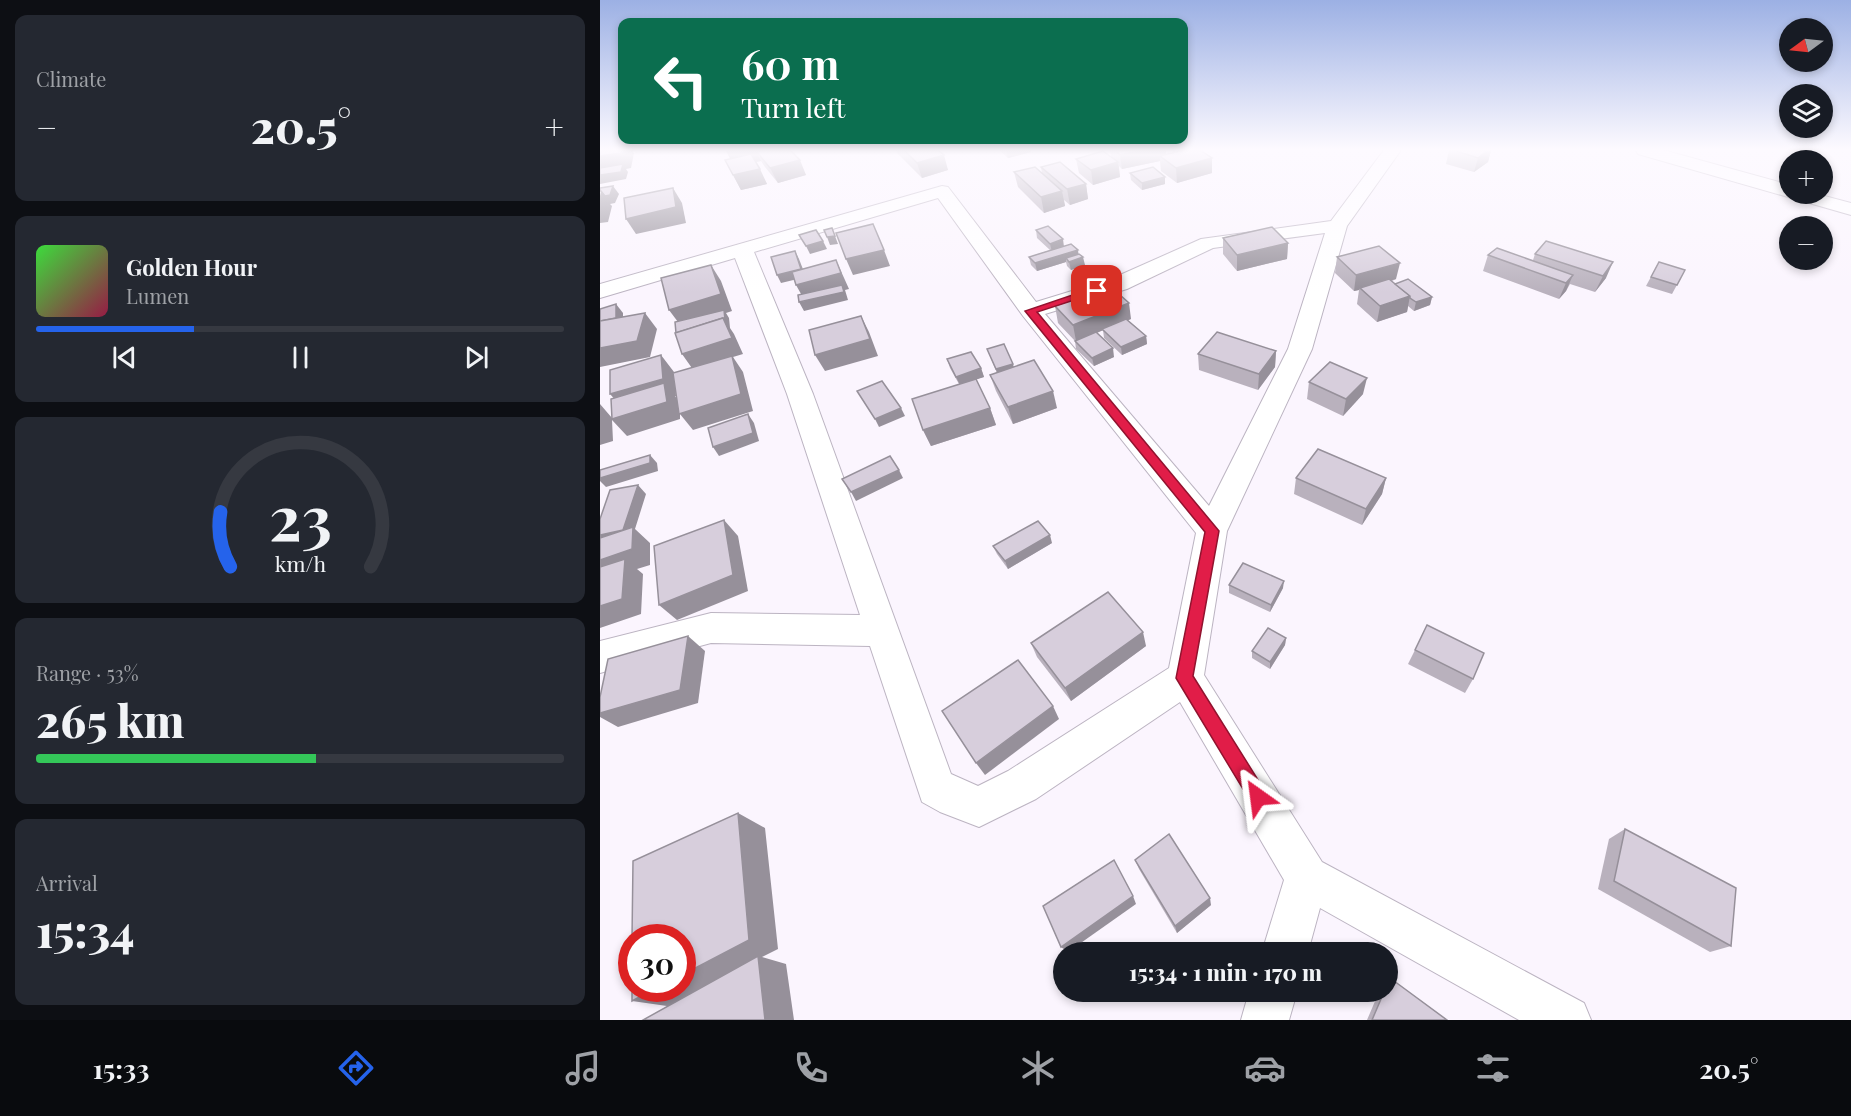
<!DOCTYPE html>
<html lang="en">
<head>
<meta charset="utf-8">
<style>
	:root { --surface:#171b24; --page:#242831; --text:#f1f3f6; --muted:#9ea1a6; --line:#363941; --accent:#2563eb }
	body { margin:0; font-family:"Playfair Display",serif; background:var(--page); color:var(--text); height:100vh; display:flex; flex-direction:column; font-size:22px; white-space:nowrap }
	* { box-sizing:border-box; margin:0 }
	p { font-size:20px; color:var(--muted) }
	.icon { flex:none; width:33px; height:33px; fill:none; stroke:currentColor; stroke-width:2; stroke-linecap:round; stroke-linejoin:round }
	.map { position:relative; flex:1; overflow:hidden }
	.panel { display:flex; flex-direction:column; gap:15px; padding:15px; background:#0d0f14; width:600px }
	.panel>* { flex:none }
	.banner { position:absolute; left:18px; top:18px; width:570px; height:126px; border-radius:12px; box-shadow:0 3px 9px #0003; background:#0b6e4f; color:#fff; overflow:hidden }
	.needle { width:39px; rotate:255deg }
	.tools { position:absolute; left:1179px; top:18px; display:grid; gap:12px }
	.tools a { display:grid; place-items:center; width:54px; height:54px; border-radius:50%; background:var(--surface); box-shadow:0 3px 9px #0003; font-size:30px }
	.speed { position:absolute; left:18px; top:924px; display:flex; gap:12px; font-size:30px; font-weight:700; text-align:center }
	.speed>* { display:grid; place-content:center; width:78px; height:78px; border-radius:50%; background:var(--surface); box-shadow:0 3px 9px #0003; line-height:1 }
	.speed .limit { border:9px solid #d22; background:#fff; color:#111 }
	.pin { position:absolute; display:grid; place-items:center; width:51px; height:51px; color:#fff; margin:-26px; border-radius:12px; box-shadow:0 3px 9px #0006 }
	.me { position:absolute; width:66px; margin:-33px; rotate:329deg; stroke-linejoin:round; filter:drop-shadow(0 0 4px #0008) }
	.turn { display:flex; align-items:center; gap:21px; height:126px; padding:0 24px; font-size:27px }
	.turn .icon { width:78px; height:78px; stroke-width:2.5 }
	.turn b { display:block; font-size:42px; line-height:51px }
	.big { font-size:45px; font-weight:800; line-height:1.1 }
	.panel .tile { flex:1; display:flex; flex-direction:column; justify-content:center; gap:9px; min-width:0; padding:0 21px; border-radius:12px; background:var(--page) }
	.panel .dial { align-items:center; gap:0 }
	.dial svg { height:156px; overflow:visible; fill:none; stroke:var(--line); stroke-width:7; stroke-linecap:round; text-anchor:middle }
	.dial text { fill:var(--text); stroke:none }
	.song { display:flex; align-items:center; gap:18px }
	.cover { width:72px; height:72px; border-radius:9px; background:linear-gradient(135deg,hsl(120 70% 55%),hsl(340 70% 35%)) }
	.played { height:6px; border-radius:3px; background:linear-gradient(90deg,var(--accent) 30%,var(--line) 30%) }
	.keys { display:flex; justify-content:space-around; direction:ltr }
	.heat { display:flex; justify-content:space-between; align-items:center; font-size:33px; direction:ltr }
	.charge { height:9px; border-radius:4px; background:linear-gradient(90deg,#34c759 53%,var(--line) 0) }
	.trip { position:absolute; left:453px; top:942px; width:345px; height:60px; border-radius:30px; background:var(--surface); box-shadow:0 3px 9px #0003; font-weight:800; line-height:60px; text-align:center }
	.menu { display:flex; height:96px; justify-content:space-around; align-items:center; background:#090b0e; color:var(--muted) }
	.menu .icon { width:42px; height:42px }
	.menu .current { color:var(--accent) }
	.menu b { font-size:27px; color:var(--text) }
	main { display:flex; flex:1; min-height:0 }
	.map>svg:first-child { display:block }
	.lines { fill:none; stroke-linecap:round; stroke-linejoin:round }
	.minor-casing { stroke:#bcb4c2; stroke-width:2 }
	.minor { fill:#fff; fill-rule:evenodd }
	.wall { fill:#b9b1bd }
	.shaded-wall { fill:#96909a }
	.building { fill:#d7cedc; stroke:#96909a; stroke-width:1.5 }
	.route { fill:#e11d48; stroke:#92132f; stroke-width:1.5 }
</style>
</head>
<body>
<main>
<section class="panel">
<div class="tile"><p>Climate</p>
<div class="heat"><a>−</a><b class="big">20.5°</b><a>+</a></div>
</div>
<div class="tile">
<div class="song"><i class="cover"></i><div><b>Golden Hour</b><p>Lumen</p></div></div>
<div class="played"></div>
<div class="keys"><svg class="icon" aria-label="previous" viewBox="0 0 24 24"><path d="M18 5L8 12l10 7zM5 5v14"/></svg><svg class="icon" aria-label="pause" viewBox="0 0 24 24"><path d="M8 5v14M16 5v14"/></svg><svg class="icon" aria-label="next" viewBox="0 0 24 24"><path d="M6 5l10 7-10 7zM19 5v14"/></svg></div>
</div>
<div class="tile dial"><svg viewBox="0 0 100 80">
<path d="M14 69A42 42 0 1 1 86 69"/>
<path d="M14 69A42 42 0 0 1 9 41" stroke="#2563eb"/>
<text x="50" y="56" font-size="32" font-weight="700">23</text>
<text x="50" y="72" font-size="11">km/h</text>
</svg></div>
<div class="tile"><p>Range · 53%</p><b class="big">265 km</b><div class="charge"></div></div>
<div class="tile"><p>Arrival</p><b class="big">15:34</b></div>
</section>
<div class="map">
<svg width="1251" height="1020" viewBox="0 0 1251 1020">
	<rect width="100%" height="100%" fill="#fbf5fe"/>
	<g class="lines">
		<!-- minor casing -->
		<g class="minor-casing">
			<g id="minor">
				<path d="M 784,150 L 801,150 L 747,226 L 712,349 L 627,531 L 604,675 L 722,862 L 984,1003 L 991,1020 L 919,1020 L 720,908 L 708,952 L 662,952 L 684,880 L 580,702 L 436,799 L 379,827 L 340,812 L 322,802 L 270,646 L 111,643 L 0,673 L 0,641 L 111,613 L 260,615 L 187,394 L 135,258 L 0,298 L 0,284 L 342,186 L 348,187 L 436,302 L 511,279 L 601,239 L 731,221 ZM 338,198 L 423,316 L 596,533 L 569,668 L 408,771 L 378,786 L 351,774 L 213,394 L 154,252 ZM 725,233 L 688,349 L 609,506 L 445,314 L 527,289 L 613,248 Z"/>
				<path d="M 1036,150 L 1063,150 L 1190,185 L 1190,194 L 1217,194 L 1251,203 L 1251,215 L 1038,154 Z"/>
				<path d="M 649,992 L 697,992 L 689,1020 L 641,1020 Z"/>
			</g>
		</g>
		<!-- minor -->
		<use href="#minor" class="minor"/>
	</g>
	<!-- wall -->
	<g class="wall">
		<path d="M 190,150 L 206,175 L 178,183 L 165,167 L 161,161 L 155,162 L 167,184 L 141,190 L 125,160 L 131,159 L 126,151 Z"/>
		<path d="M 296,150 L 338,150 L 348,170 L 322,178 L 297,153 Z"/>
		<path d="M 399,150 L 430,150 L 431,152 L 408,158 Z"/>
		<path d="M 510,150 L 566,150 L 566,154 L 612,158 L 612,173 L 577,183 L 561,171 L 560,161 L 522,169 L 519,166 L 520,177 L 493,185 L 479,173 L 476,159 L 511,157 Z"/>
		<path d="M 849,150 L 891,150 L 888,162 L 874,172 L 846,164 Z"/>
		<path d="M 441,167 L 486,184 L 488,199 L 470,205 L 464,200 L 465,206 L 444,213 L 418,187 L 414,172 L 442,173 Z"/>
		<path d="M 530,173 L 565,184 L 542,190 L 531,180 Z"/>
		<path d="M 436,230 L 478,254 L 485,265 L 471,270 L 467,266 L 466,262 L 437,271 L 431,265 L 429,257 L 450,250 L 437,238 Z"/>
		<path d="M 623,238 L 688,243 L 687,259 L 637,271 L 623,254 Z"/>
		<path d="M 946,241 L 1006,278 L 995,292 L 970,284 L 966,291 L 959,299 L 883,271 L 888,255 L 933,260 L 935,254 Z"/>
		<path d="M 737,257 L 796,279 L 792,281 L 795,284 L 832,297 L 830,305 L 814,311 L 808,306 L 807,312 L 777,322 L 757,304 L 759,290 L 754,291 L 735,273 Z"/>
		<path d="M 1059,262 L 1085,270 L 1072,294 L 1046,286 Z"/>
		<path d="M 455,306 L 531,319 L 528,320 L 546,336 L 547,344 L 522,355 L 504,338 L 503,330 L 497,333 L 514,357 L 494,366 L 476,349 L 475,341 L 458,323 Z"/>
		<path d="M 387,349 L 414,367 L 457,408 L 413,424 L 396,391 L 390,375 L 397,373 Z"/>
		<path d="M 676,351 L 675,367 L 658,390 L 599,370 L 598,354 Z"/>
		<path d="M 347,359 L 381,368 L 384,377 L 376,379 L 390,408 L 396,425 L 331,446 L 323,430 L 359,384 L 350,368 Z"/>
		<path d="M 709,382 L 763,394 L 743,416 L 707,399 Z"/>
		<path d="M 696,478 L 786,478 L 782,494 L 762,525 L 694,494 Z"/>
		<path d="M 452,543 L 408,569 L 397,554 L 393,546 Z"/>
		<path d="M 629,585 L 683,588 L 670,612 L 629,593 Z"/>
		<path d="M 686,638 L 685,645 L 670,669 L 652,658 L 652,651 Z"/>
		<path d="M 431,643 L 546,646 L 471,701 L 437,657 Z"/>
		<path d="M 815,650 L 873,679 L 865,693 L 808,664 Z"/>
		<path d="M 1025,829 L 1131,946 L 1110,952 L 998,889 L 1009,839 Z"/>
		<path d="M 535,860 L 611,905 L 577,933 L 539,869 Z"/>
		<path d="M 790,978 L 847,1020 L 767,1020 L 779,992 L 788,992 L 788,979 Z"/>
	</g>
	<!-- shaded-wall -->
	<g class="shaded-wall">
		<path d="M 22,150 L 32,150 L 34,153 L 31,168 L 26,169 L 28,172 L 26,179 L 0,184 L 0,156 Z"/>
		<path d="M 132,150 L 171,150 L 157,152 L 161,161 L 134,166 L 126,151 Z"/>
		<path d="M 409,150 L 430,150 L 431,152 L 408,158 L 406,151 Z"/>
		<path d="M 542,150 L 566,150 L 566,160 L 560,156 L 560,161 L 522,169 L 520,155 Z"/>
		<path d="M 888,150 L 891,150 L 888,162 L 874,172 L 878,158 Z"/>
		<path d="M 344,155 L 348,170 L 322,178 L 317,163 Z"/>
		<path d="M 612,158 L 612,173 L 577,183 L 576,168 Z"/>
		<path d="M 200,160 L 206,175 L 178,183 L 170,168 Z"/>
		<path d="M 518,162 L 520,177 L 493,185 L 491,170 Z"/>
		<path d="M 160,169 L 167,184 L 141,190 L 133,175 Z"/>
		<path d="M 565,177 L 565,184 L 542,190 L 542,183 Z"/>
		<path d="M 486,184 L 488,199 L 470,205 L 467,189 Z"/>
		<path d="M 13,186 L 19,194 L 15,203 L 10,204 L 12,206 L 8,222 L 0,223 L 0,196 L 1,191 Z"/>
		<path d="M 73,188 L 82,203 L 86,223 L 36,234 L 26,219 Z"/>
		<path d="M 462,191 L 465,206 L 444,213 L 441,197 Z"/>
		<path d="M 232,228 L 238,244 L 230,245 L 227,237 Z"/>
		<path d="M 463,239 L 464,247 L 452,252 L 450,244 Z"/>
		<path d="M 223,241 L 227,249 L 210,254 L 206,246 Z"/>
		<path d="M 688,243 L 687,259 L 637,271 L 637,255 Z"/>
		<path d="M 284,250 L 290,266 L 253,275 L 246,259 Z"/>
		<path d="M 478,250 L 479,258 L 466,258 L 466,262 L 437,271 L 435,263 Z"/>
		<path d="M 195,251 L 199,259 L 206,277 L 181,283 L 177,275 Z"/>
		<path d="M 483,257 L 485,265 L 471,270 L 469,262 Z"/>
		<path d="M 236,260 L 249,289 L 245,290 L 248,300 L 204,311 L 199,302 L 205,301 L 196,285 Z"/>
		<path d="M 1013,262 L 1006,278 L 995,292 L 1003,276 Z"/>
		<path d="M 800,263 L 796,279 L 761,289 L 760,288 L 759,290 L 754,291 L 756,275 Z"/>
		<path d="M 111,265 L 121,281 L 132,311 L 126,313 L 129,318 L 130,328 L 134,334 L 143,354 L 133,357 L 143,372 L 153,411 L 93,430 L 80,414 L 80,419 L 27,436 L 12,420 L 13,441 L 0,445 L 0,404 L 12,418 L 25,411 L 10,394 L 61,355 L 74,372 L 76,396 L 75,396 L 77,399 L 94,371 L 82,354 L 81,326 L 69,310 Z"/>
		<path d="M 973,275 L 966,291 L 959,299 L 966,283 Z"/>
		<path d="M 810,296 L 807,312 L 777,322 L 780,306 Z"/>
		<path d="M 832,297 L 830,305 L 814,311 L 816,302 Z"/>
		<path d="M 529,303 L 531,319 L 476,341 L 473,325 Z"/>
		<path d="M 16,304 L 23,313 L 23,326 L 0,332 Z"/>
		<path d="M 45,313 L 57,329 L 50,357 L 0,367 L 0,348 Z"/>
		<path d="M 261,316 L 269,332 L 278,356 L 225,371 L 215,355 Z"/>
		<path d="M 546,336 L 547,344 L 522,355 L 521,347 Z"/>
		<path d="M 513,348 L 514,357 L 494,366 L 492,358 Z"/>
		<path d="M 676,351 L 675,367 L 658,390 L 659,374 Z"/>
		<path d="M 413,364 L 415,372 L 398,377 L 396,369 Z"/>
		<path d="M 381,368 L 384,377 L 360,385 L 356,377 Z"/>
		<path d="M 767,378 L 763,394 L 743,416 L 746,399 Z"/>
		<path d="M 453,391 L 457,408 L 413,424 L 408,407 Z"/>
		<path d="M 301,408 L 305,416 L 279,427 L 275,419 Z"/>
		<path d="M 390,408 L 396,425 L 331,446 L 323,430 Z"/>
		<path d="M 148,414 L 154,423 L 159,441 L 119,456 L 113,447 Z"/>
		<path d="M 50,455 L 57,463 L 58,471 L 6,487 L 0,481 L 0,478 Z"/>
		<path d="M 299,470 L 303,478 L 256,501 L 251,492 Z"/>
		<path d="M 786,478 L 782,494 L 762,525 L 766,509 Z"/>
		<path d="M 38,485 L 46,494 L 35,529 L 50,543 L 50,565 L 37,569 L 43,574 L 41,614 L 0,628 L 0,535 Z"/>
		<path d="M 124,520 L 138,536 L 148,591 L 77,620 L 59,605 Z"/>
		<path d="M 450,535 L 452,543 L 408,569 L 405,561 Z"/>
		<path d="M 684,581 L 683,588 L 670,612 L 671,605 Z"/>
		<path d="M 543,632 L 546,646 L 471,701 L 465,688 Z"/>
		<path d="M 88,636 L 105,651 L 98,703 L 18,727 L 0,717 L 0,713 Z"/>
		<path d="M 686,638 L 685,645 L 670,669 L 670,662 Z"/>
		<path d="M 453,706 L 459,719 L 385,775 L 376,763 Z"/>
		<path d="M 138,813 L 165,828 L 178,949 L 162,957 L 186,964 L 194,1020 L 165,1020 L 32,1001 L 56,988 L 82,988 L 82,975 Z"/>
		<path d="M 533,896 L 536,904 L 468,952 L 461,947 Z"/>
		<path d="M 610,898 L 611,905 L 577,933 L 575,926 Z"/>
	</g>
	<!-- building -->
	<g class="building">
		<path d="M 0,150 L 22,150 L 21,153 L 0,156 Z"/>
		<path d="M 167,150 L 190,150 L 200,160 L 170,168 L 157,152 Z"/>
		<path d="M 304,150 L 338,150 L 344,155 L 317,163 Z"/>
		<path d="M 515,150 L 542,150 L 520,155 Z"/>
		<path d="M 583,150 L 600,150 L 612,158 L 576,168 L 560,156 Z"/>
		<path d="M 853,150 L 888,150 L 878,158 Z"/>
		<path d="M 503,151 L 518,162 L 491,170 L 476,159 Z"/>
		<path d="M 151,154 L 160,169 L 133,175 L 125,160 Z"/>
		<path d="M 460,162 L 486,184 L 467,189 L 441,167 Z"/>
		<path d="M 23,164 L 21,172 L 0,175 L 0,168 Z"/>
		<path d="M 435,167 L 462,191 L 441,197 L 414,172 Z"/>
		<path d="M 553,167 L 565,177 L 542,183 L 530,173 Z"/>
		<path d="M 13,186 L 10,195 L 5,196 L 1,191 L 0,191 L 0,188 Z"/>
		<path d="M 73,188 L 76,207 L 26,219 L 24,198 Z"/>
		<path d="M 273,224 L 284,250 L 246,259 L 236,233 Z"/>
		<path d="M 448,226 L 463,239 L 450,244 L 436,230 Z"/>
		<path d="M 672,227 L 688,243 L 637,255 L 623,238 Z"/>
		<path d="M 232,228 L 235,236 L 227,237 L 224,230 Z"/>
		<path d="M 216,230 L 223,241 L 206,246 L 199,235 Z"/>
		<path d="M 946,241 L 1013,262 L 1003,276 L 935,254 Z"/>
		<path d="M 471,244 L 478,250 L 435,263 L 429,257 Z"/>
		<path d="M 779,246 L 800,263 L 756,275 L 737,257 Z"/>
		<path d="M 897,248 L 973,275 L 966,283 L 888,255 Z"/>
		<path d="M 195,251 L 201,269 L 177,275 L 171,257 Z"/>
		<path d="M 479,254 L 483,257 L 469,262 L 466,258 Z"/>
		<path d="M 236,260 L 241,273 L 196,285 L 192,272 Z"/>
		<path d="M 1059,262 L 1085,270 L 1077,285 L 1051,277 Z"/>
		<path d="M 111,265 L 121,294 L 69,310 L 61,278 Z"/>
		<path d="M 789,279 L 810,296 L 780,306 L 760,288 Z"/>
		<path d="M 808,279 L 832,297 L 816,302 L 810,298 L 810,296 L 795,284 Z"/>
		<path d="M 242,285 L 244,292 L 199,302 L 198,295 Z"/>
		<path d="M 510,286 L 529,303 L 473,325 L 455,306 Z"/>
		<path d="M 16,304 L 16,318 L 0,321 L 0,309 Z"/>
		<path d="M 124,310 L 125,320 L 124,320 L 123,318 L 76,333 L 75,322 Z"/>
		<path d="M 45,313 L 37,341 L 0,348 L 0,321 Z"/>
		<path d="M 261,316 L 270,339 L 215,355 L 209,330 Z"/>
		<path d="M 123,318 L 132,338 L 82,354 L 75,333 Z"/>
		<path d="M 526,319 L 546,336 L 521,347 L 502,329 Z"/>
		<path d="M 496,332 L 513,348 L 492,358 L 475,341 Z"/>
		<path d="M 617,332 L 676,351 L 659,374 L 598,354 Z"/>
		<path d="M 404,344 L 413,364 L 396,369 L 387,349 Z"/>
		<path d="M 371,352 L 381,368 L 356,377 L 347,359 Z"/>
		<path d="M 61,355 L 63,379 L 10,394 L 10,370 Z"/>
		<path d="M 132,356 L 141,394 L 79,414 L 73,373 Z"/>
		<path d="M 434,360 L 453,391 L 408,407 L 390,375 Z"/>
		<path d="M 730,362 L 767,378 L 746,399 L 709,382 Z"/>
		<path d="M 376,379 L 390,408 L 323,430 L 312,399 Z"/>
		<path d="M 282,381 L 301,408 L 275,419 L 257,391 Z"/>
		<path d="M 64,383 L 67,402 L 12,419 L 11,399 Z"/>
		<path d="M 148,414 L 153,433 L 113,447 L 108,428 Z"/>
		<path d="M 718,449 L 786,478 L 766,509 L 696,478 Z"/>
		<path d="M 50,455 L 50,463 L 0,478 L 0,470 Z"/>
		<path d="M 290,456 L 299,470 L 251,492 L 242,479 Z"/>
		<path d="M 38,485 L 23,530 L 0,535 L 0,519 L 10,490 Z"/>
		<path d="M 124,520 L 133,575 L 59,605 L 54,546 Z"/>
		<path d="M 438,521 L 450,535 L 405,561 L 393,546 Z"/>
		<path d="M 33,527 L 32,549 L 0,560 L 0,538 Z"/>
		<path d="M 25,559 L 22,599 L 0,606 L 0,567 Z"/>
		<path d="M 643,563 L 684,581 L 671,605 L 629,585 Z"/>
		<path d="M 508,592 L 543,632 L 465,688 L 431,643 Z"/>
		<path d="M 827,625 L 884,653 L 873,679 L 815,650 Z"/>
		<path d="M 668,628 L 686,638 L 670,662 L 652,651 Z"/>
		<path d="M 88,636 L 80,690 L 0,713 L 0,697 L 8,659 Z"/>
		<path d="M 418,660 L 453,706 L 376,763 L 342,711 Z"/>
		<path d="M 138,813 L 149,940 L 82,975 L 82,938 L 32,938 L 33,861 Z"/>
		<path d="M 1025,829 L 1136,888 L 1131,946 L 1014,881 Z"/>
		<path d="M 569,834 L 610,898 L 575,926 L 535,860 Z"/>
		<path d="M 514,860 L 533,896 L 461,947 L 443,906 Z"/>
		<path d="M 158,956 L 165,1020 L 43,1020 Z"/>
		<path d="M 790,978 L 847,1020 L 772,1020 L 784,992 L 788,992 L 788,983 Z"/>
		<path d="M 32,988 L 56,988 L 32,1001 Z"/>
	</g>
	<!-- sky -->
	<linearGradient id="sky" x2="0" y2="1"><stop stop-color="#9cb0e4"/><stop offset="0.51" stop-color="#fdfaff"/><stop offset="1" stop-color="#fdfaff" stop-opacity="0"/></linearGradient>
	<rect width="1251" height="293" fill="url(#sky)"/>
	<!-- route -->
	<path class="route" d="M 493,288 L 502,291 L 437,312 L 619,531 L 593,676 L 665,791 L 667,797 L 665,804 L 658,807 L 652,804 L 576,678 L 605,532 L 425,311 Z"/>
</svg>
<div class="tools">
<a><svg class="needle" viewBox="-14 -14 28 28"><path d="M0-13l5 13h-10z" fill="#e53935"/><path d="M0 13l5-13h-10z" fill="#9ea1a6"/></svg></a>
<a><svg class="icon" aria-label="layers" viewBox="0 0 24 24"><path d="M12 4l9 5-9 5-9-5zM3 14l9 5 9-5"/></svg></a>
<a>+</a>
<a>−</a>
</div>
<div class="speed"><div class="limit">30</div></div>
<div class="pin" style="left:497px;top:291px;background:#d93025"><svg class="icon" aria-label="arrive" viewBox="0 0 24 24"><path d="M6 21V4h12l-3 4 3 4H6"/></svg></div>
<svg class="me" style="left:658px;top:797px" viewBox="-20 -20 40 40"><path d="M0-17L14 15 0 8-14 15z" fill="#e11d48" stroke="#fff" stroke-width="4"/></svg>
<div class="trip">15:34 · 1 min · 170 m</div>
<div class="banner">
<div class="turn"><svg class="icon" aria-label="left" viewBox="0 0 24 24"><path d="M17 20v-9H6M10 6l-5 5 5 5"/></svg><div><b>60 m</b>Turn left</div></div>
</div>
</div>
</main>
<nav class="menu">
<b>15:33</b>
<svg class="icon current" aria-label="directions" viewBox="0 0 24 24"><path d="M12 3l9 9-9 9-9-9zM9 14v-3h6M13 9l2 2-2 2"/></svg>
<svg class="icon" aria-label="music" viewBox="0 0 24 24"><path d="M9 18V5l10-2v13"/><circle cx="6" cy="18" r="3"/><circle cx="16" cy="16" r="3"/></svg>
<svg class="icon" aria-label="phone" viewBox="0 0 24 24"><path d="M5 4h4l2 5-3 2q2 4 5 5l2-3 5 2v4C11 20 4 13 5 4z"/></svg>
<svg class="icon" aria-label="climate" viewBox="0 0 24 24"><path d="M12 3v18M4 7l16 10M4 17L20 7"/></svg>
<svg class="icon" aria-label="car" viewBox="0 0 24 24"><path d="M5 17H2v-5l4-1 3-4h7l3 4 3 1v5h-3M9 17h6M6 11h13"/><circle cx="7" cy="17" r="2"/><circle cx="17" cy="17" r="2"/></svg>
<svg class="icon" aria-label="filters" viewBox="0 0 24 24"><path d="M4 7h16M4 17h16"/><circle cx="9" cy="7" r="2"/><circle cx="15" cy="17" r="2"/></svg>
<b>20.5°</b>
</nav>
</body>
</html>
